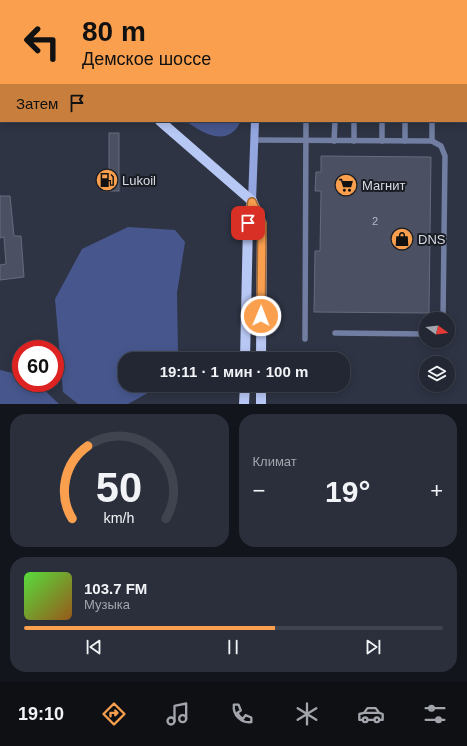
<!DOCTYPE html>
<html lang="ru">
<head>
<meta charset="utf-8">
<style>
	:root { --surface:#222733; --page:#2a2f3b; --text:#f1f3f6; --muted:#a2a5ac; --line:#3f444e; --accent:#fa9f4e }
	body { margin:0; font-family:Arial,sans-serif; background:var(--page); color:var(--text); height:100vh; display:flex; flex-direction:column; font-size:15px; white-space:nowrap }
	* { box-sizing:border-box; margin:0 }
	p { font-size:13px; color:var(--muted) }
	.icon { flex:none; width:22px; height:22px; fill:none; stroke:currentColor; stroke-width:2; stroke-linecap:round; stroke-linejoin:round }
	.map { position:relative; height:404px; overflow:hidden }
	.panel { display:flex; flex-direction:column; gap:10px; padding:10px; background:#13151c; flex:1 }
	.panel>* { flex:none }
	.banner { position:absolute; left:0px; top:0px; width:467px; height:122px; box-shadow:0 2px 10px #0003,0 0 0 1px var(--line); background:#fa9f4e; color:#111; overflow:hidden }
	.needle { width:26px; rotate:105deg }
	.fabs { position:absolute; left:419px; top:312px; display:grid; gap:8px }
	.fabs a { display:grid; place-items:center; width:36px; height:36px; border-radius:50%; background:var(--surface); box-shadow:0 2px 10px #0003,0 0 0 1px var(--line); font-size:20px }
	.speed { position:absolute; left:12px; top:340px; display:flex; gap:8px; font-size:20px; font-weight:700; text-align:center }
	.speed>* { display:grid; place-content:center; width:52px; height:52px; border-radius:50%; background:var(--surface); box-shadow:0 2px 10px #0003,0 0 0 1px var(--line); line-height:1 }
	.speed .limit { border:6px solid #d22; background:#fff; color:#111 }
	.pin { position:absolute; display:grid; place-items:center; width:34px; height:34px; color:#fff; margin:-17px; border-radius:8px; box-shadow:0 2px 6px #0006 }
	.me { position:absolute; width:44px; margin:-22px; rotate:1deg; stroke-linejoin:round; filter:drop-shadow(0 0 3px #0008) }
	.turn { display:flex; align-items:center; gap:14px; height:84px; padding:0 16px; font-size:18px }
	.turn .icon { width:52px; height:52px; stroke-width:2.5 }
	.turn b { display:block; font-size:28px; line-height:34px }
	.then { display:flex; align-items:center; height:38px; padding:0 16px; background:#0003; gap:8px; font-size:15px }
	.big { font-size:30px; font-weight:700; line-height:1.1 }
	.panel .tile { flex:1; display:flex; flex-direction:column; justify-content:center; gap:6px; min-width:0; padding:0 14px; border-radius:16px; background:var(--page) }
	.panel .dial { align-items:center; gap:0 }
	.dial svg { height:104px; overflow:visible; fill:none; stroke:var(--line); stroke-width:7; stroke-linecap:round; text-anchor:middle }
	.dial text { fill:var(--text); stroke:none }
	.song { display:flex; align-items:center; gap:12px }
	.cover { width:48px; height:48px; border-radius:6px; background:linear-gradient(135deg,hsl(110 70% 55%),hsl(30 70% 35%)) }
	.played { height:4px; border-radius:2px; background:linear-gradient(90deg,var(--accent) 60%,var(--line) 60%) }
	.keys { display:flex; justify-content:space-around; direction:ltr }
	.heat { display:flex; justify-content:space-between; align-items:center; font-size:22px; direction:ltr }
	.panel .tiles { flex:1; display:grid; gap:10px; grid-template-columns:1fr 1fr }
	.tile:last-child { grid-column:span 2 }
	.trip { position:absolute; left:118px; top:352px; width:232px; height:40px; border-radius:16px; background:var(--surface); box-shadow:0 2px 10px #0003,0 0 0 1px var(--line); font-weight:700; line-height:40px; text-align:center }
	.tabs { display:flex; height:64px; justify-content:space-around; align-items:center; background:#0e1014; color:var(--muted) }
	.tabs .icon { width:28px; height:28px }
	.tabs .current { color:var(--accent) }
	.tabs b { font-size:18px; color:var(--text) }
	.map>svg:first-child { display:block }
	.green { fill:#47578d }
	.building { fill:#4b5162; stroke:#656c7e }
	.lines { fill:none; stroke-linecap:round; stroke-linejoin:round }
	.path { stroke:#6a6f7d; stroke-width:1.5; stroke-dasharray:1 3; stroke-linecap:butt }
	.lane { stroke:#717ea2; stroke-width:5.5 }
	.secondary { stroke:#93a6e0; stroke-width:8 }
	.primary { stroke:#b8c8f5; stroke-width:10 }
	.route-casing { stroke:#a26733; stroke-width:10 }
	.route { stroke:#fa9f4e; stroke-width:7 }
	.labels { text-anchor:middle; stroke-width:4; stroke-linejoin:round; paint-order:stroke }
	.number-label { font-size:11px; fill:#b6b9c6 }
	.poi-label { font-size:13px; fill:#d9dce7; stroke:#191c23; text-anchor:start }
</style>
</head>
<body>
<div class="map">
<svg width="467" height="404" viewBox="0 0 467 404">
	<rect width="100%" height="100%" fill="#2e3444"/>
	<!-- green -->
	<g class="green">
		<path d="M 60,0 L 246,0 L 61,1 Z"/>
		<path d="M 185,121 L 240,121 C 239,126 237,128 234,131 C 219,145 198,129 185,121 Z"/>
		<path d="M 128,227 L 175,230 L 185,242 L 177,293 L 178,354 L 175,359 L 125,359 L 125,385 L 158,385 L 155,389 L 128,404 L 78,404 L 63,392 L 55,299 L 82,249 Z"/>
		<path d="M 0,370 L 21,375 L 21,383 L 37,383 L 59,404 L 0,404 Z"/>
	</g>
	<!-- building -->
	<g class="building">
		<rect x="109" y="133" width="10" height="45"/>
		<path d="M 321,156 L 431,157 L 429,313 L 314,312 L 315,251 L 320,251 L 321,191 L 315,191 L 316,172 L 321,172 Z"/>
		<rect x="104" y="178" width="15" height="13"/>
		<path d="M 0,196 L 10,196 L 14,236 L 21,236 L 24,277 L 0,280 L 0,265 L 6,264 L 4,237 L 0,238 Z"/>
	</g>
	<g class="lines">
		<!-- path -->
		<path class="path" d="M 98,1 L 99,0"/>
		<!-- lane -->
		<g class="lane">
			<path d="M 389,1 L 391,0"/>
			<path d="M 406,1 L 406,0"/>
			<path d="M 433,1 L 433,0"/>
			<path d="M 466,41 L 467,40"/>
			<path d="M 254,140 L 432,141 L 441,146 L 445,156 L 443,319"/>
			<path d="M 334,141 L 335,121"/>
			<path d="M 354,141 L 354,121"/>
			<path d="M 382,141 L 382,121"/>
			<path d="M 405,141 L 405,121"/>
			<path d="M 432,141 L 432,121"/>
			<path d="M 335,333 L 426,334"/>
			<path d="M 305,339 L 306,121"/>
		</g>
		<!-- secondary -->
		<g class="secondary">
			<path d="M 257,1 L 257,0"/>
			<path d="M 252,201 L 255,121"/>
		</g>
		<!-- primary -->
		<g class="primary">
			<path d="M 39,0 L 40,1"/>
			<path d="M 160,121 L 252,201 L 262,224 L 261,359"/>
			<path d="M 245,359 L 248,223 L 252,201"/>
			<path d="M 244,404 L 245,385"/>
			<path d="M 261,404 L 261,385"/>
		</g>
	</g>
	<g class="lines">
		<!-- route casing -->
		<g class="route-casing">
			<path id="route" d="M 248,223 L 252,202 L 262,224 L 261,316"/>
		</g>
		<!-- route -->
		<use href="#route" class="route"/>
	</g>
	<!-- icons -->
	<defs>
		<g id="fuel-disc" transform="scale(1.15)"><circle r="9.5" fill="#fa9f4e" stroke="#191c23"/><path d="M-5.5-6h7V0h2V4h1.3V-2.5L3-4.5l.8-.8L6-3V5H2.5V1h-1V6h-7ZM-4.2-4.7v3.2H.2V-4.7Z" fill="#111"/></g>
		<g id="supermarket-disc" transform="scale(1.15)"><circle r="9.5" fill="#fa9f4e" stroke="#191c23"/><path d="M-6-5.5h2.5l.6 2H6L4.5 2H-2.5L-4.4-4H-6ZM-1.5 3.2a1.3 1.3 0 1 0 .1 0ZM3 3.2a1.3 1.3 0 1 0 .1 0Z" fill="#111"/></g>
		<g id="shop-disc" transform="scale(1.15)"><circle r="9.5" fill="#fa9f4e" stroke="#191c23"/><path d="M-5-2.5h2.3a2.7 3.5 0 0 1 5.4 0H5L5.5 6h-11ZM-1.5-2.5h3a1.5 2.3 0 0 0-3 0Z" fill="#111"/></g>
	</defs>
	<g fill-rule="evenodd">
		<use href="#fuel-disc" x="107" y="180"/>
		<use href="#supermarket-disc" x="346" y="185"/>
		<use href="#shop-disc" x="402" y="239"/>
	</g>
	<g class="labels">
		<!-- number labels -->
		<g class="number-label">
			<text x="375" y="225">2</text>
		</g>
		<!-- poi labels -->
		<g class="poi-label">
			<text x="122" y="185">Lukoil</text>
			<text x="362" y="190">Магнит</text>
			<text x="418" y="244">DNS</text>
		</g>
	</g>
</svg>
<div class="fabs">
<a><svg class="needle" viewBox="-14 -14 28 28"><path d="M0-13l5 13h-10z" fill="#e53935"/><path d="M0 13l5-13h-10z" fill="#a2a5ac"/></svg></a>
<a><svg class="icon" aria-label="layers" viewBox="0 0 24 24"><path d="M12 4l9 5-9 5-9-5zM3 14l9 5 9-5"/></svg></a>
</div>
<div class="speed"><div class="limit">60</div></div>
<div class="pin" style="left:248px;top:223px;background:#d93025"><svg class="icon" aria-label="arrive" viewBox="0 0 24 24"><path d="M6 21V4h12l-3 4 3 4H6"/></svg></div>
<svg class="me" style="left:261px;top:316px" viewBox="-20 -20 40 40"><circle r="17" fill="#fa9f4e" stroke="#fff" stroke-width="3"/><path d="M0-11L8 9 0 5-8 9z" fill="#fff"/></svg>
<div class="trip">19:11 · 1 мин · 100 m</div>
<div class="banner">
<div class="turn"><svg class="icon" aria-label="left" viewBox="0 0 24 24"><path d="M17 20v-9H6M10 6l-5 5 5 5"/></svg><div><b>80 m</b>Демское шоссе</div></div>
<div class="then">Затем<svg class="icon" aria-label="arrive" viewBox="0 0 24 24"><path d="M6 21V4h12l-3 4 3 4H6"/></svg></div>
</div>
</div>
<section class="panel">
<div class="tiles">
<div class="tile dial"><svg viewBox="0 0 100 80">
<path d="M14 69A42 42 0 1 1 86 69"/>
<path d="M14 69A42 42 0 0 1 26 13" stroke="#fa9f4e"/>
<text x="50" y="56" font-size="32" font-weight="700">50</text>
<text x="50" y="72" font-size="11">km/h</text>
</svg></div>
<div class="tile"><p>Климат</p>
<div class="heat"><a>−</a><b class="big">19°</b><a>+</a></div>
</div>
<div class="tile">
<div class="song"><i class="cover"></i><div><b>103.7 FM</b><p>Музыка</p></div></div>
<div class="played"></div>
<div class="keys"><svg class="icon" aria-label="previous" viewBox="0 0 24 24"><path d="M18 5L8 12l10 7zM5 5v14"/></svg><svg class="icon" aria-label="pause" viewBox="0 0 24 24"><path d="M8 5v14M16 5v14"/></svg><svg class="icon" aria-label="next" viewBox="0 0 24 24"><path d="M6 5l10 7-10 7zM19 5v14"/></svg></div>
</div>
</div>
</section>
<nav class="tabs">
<b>19:10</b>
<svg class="icon current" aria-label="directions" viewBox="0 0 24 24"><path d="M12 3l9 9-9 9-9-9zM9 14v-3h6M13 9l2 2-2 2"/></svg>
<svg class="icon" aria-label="music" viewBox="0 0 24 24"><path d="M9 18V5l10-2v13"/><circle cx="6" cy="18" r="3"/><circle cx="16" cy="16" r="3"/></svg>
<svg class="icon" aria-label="phone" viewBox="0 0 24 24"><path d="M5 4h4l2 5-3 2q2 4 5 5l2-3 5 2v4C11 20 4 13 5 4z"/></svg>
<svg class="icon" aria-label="climate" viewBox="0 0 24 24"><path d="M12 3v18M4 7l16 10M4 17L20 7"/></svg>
<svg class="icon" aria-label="car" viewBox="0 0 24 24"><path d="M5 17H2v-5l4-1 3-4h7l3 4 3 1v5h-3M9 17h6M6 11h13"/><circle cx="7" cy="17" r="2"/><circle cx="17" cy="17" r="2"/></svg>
<svg class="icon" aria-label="filters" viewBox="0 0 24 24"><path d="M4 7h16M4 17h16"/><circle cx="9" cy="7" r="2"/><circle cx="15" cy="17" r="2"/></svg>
</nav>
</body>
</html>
